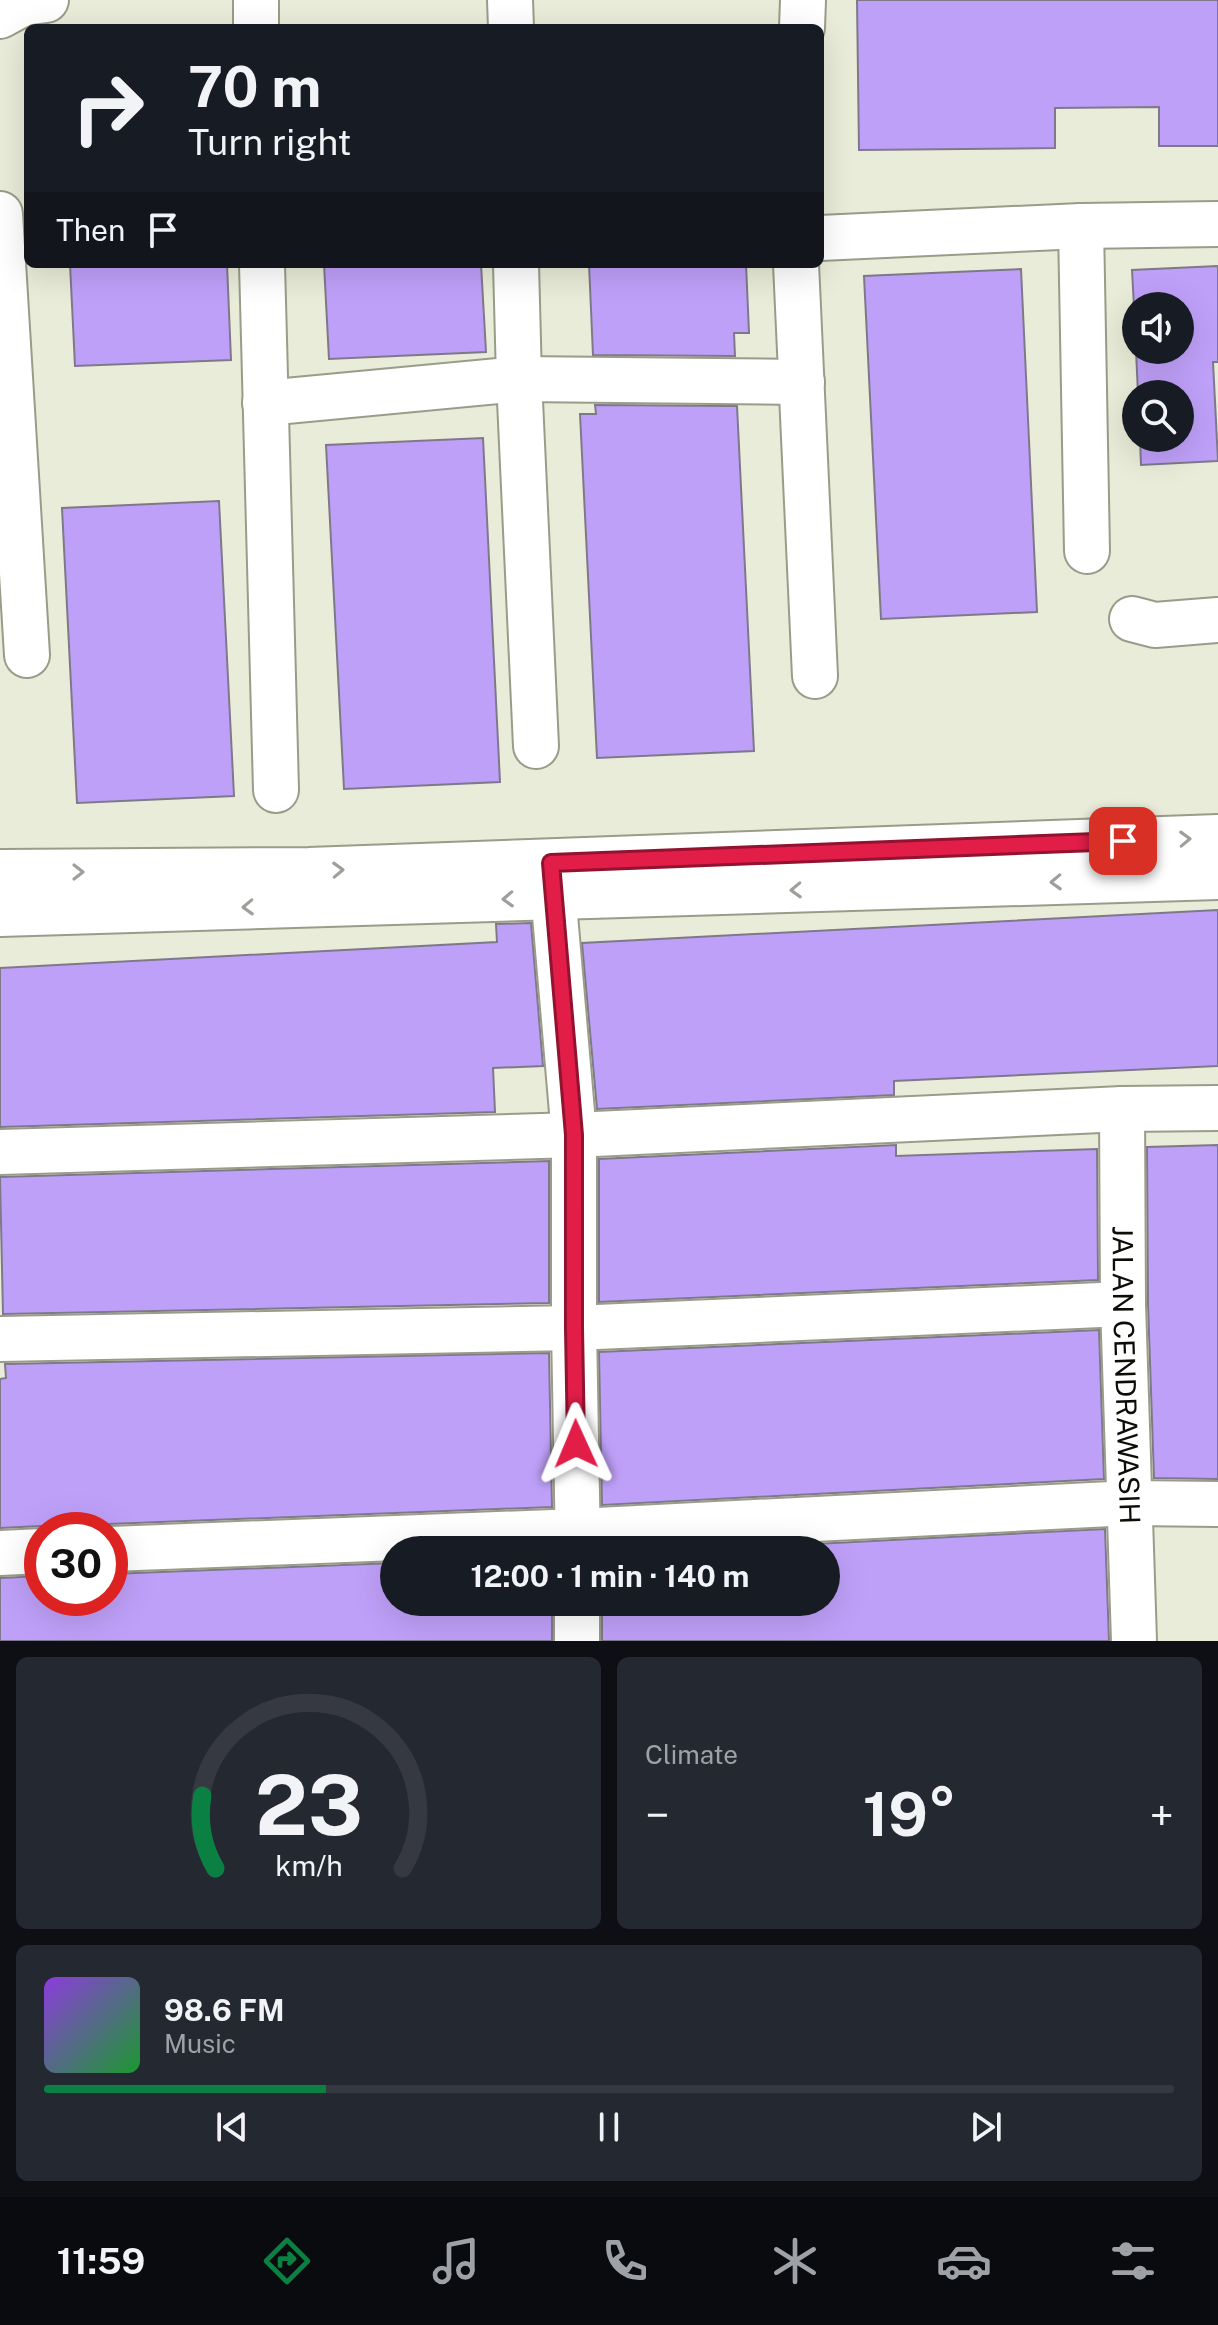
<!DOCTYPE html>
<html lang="en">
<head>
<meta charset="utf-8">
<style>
	:root { --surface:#171b24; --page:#242831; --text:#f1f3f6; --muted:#9ea1a6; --line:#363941; --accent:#0b8043 }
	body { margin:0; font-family:"Public Sans",sans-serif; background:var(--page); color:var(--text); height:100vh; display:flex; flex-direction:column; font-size:30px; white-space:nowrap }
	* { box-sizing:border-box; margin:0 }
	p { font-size:26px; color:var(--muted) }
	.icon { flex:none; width:44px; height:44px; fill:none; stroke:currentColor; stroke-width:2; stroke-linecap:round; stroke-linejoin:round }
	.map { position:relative; height:1641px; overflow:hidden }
	.details { display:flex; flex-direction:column; gap:16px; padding:16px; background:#0d0f14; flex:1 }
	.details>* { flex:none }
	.guide { position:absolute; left:24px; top:24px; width:800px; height:244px; border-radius:12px; box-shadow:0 8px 32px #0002; background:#171b24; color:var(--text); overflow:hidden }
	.fabs { position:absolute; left:1122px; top:292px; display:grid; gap:16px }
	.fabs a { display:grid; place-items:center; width:72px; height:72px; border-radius:50%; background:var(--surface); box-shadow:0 8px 32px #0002; font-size:40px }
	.speed { position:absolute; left:24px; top:1512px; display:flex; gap:16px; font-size:40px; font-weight:700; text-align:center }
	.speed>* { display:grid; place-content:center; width:104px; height:104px; border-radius:50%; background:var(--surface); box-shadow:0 8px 32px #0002; line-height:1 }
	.speed .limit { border:12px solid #d22; background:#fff; color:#111 }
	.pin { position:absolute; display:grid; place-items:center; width:68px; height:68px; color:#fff; margin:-34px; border-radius:16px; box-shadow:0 4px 12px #0006 }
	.me { position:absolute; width:88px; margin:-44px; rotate:359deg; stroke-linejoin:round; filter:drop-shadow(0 0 6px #0008) }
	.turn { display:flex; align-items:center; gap:28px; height:168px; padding:0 32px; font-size:36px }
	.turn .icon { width:104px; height:104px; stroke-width:2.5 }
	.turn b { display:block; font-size:56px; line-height:68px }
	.then { display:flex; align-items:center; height:76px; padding:0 32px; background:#0003; gap:16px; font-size:30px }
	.big { font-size:60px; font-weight:700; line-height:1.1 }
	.details .tile { flex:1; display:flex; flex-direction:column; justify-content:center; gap:12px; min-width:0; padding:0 28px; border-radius:12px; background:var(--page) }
	.details .dial { align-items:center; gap:0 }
	.dial svg { height:208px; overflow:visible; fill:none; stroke:var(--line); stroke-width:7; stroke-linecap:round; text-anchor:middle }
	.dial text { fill:var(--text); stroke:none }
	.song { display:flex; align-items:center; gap:24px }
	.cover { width:96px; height:96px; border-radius:12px; background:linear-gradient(135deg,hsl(270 70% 55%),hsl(130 70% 35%)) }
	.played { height:8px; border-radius:4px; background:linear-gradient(90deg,var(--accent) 25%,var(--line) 25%) }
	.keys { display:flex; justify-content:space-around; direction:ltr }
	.heat { display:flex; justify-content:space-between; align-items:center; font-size:44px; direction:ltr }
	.details .tiles { flex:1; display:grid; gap:16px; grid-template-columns:1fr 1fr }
	.tile:last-child { grid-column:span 2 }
	.trip { position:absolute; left:380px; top:1536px; width:460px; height:80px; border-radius:40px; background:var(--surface); box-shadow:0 8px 32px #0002; font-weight:700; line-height:80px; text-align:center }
	.tabs { display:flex; height:128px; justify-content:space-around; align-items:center; background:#090b0e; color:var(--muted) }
	.tabs .icon { width:56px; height:56px }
	.tabs .active { color:var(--accent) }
	.tabs b { font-size:36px; color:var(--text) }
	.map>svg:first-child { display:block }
	.building { fill:#bfa0f9; stroke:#7e798a; stroke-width:2 }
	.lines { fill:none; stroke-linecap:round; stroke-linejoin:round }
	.minor-casing { stroke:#999c89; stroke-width:48 }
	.minor { stroke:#fff; stroke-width:44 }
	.oneway { stroke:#9e9e9b }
	.route-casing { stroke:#92132f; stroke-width:20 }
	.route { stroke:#e11d48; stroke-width:14 }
	.labels { text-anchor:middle; stroke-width:6; stroke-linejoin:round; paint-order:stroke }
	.street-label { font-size:28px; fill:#0c0d06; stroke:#fff }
</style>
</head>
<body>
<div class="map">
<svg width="1218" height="1641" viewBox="0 0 1218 1641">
	<rect width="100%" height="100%" fill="#e9ecd8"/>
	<!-- building -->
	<g class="building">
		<path d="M 857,0 L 1218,0 L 1218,146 L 1159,146 L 1159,107 L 1055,108 L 1055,148 L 859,150 Z"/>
		<path d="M 70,264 L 227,264 L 231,360 L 75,366 Z"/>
		<path d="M 324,264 L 481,264 L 486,352 L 329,359 Z"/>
		<path d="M 589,264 L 746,264 L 749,333 L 734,333 L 735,356 L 593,355 Z"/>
		<path d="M 1218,266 L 1218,362 L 1213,362 L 1218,461 L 1141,465 L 1140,438 L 1180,438 L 1180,394 L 1138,394 L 1136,350 L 1180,350 L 1180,306 L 1136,306 L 1136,344 L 1132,270 Z"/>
		<path d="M 1021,269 L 1037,612 L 881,619 L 864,276 Z"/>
		<path d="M 595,405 L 737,406 L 754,751 L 597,758 L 580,414 L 596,414 Z"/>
		<path d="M 483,438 L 500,782 L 344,789 L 326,445 Z"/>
		<path d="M 219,501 L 234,796 L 77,803 L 62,508 Z"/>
		<path d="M 1218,910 L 1218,1066 L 894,1081 L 894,1095 L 597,1109 L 582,943 Z"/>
		<path d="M 531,923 L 543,1066 L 493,1068 L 495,1112 L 0,1127 L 0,968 L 497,942 L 496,924 Z"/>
		<path d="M 896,1145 L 896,1156 L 1097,1149 L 1098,1280 L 599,1302 L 599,1159 Z"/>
		<path d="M 1218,1145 L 1218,1479 L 1154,1478 L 1148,1304 L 1147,1147 Z"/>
		<path d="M 549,1161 L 549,1303 L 3,1314 L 0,1177 Z"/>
		<path d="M 1099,1330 L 1104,1479 L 602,1505 L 599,1352 Z"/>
		<path d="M 549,1353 L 552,1507 L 109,1524 L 95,1530 L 55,1530 L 41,1526 L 0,1528 L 0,1379 L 6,1378 L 5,1364 Z"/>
		<path d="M 1105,1529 L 1109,1641 L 602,1641 L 602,1602 L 826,1602 L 826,1550 L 697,1550 Z"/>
		<path d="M 394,1563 L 394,1602 L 552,1602 L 552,1641 L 0,1641 L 0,1578 L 42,1576 L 42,1598 L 110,1598 L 110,1574 Z"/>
	</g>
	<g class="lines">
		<!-- minor casing -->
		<g class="minor-casing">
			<g id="minor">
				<path d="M 256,0 L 256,28"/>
				<path d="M 510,0 L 511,28"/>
				<path d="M 0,16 L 24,3 L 46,0"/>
				<path d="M 802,28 L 803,0"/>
				<path d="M 0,214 L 27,655"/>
				<path d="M 1081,226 L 1087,551"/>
				<path d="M 820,238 L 1081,226 L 1218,224"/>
				<path d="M 262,264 L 276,790"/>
				<path d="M 516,264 L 519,379 L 536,746"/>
				<path d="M 796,264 L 815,676"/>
				<path d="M 265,403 L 519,379 L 802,382"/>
				<path d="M 1132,619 L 1155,625 L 1218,620"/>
				<path d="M 551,869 L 574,1135 L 574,1328 L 578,1550"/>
				<path d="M 0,872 L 309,870 L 1218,837"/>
				<path d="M 0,914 L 1218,877"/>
				<path id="s1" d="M 1122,1109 L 1123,1304 L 1134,1641"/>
				<path d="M 0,1152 L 574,1135 L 1122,1109 L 1218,1108"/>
				<path d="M 0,1339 L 574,1328 L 1123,1304"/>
				<path d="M 110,1549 L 578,1531 L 1131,1503 L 1218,1504"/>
				<path d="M 0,1553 L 42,1551"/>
				<path d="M 577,1641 L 577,1602"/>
			</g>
		</g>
		<!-- minor -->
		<use href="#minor" class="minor"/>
	</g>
	<!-- one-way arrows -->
	<defs><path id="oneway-chevron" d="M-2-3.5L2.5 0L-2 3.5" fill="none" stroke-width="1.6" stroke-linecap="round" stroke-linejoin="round" transform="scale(2)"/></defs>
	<g class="oneway">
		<use href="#oneway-chevron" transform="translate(1185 839) rotate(-2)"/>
		<use href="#oneway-chevron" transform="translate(338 870) rotate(-2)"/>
		<use href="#oneway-chevron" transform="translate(78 872)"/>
		<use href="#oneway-chevron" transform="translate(1056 882) rotate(178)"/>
		<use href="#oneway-chevron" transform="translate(796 890) rotate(178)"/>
		<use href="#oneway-chevron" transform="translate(508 899) rotate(178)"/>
		<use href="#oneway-chevron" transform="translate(248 907) rotate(178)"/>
	</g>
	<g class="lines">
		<!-- route casing -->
		<g class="route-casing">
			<path id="route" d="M 576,1444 L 574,1328 L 574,1135 L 551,863 L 1123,841"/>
		</g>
		<!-- route -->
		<use href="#route" class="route"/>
	</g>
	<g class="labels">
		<!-- street labels -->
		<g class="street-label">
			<text dy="10" stroke="none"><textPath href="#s1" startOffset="266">JALAN CENDRAWASIH</textPath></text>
		</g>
	</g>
</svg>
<div class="fabs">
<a><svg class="icon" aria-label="sound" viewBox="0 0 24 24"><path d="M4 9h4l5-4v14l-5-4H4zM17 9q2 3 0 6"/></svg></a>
<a><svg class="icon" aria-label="search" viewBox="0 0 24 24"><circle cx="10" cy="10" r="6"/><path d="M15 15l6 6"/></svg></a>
</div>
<div class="speed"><div class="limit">30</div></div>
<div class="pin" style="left:1123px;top:841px;background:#d93025"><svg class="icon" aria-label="arrive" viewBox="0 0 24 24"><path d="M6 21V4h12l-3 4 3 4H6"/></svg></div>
<svg class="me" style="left:576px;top:1444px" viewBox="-20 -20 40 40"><path d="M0-17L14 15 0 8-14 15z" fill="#e11d48" stroke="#fff" stroke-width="4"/></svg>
<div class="trip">12:00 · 1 min · 140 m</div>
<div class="guide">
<div class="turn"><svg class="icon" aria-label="right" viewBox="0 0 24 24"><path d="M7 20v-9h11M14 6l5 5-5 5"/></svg><div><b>70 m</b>Turn right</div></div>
<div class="then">Then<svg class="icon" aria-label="arrive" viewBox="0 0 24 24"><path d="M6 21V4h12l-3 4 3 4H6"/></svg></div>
</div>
</div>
<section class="details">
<div class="tiles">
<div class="tile dial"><svg viewBox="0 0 100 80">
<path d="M14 69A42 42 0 1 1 86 69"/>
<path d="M14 69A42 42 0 0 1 9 41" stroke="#0b8043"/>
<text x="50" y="56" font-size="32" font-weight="700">23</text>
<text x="50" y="72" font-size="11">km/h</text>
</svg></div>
<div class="tile"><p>Climate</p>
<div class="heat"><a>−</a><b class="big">19°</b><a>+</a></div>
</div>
<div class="tile">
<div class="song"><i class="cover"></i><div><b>98.6 FM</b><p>Music</p></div></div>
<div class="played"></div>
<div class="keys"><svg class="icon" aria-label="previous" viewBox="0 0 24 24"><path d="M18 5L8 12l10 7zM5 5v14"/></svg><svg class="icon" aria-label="pause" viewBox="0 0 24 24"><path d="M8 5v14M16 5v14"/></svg><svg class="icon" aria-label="next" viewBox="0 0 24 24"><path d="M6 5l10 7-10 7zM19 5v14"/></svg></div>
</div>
</div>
</section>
<nav class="tabs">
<b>11:59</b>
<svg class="icon active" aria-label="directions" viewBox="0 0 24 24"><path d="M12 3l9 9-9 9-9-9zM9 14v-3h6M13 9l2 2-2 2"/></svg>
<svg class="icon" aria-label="music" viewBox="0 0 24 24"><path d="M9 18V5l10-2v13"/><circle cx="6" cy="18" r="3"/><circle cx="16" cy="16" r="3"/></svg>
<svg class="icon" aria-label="phone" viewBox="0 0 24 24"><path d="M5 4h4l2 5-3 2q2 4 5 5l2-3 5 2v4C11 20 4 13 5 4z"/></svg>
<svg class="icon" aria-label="climate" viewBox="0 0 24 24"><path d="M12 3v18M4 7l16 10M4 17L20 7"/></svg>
<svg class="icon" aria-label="car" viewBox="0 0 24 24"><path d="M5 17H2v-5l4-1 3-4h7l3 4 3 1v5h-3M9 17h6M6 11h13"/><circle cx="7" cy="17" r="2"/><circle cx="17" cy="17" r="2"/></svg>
<svg class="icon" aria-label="filters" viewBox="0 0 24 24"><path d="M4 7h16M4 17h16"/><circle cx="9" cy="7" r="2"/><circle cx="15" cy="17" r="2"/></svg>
</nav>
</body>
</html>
